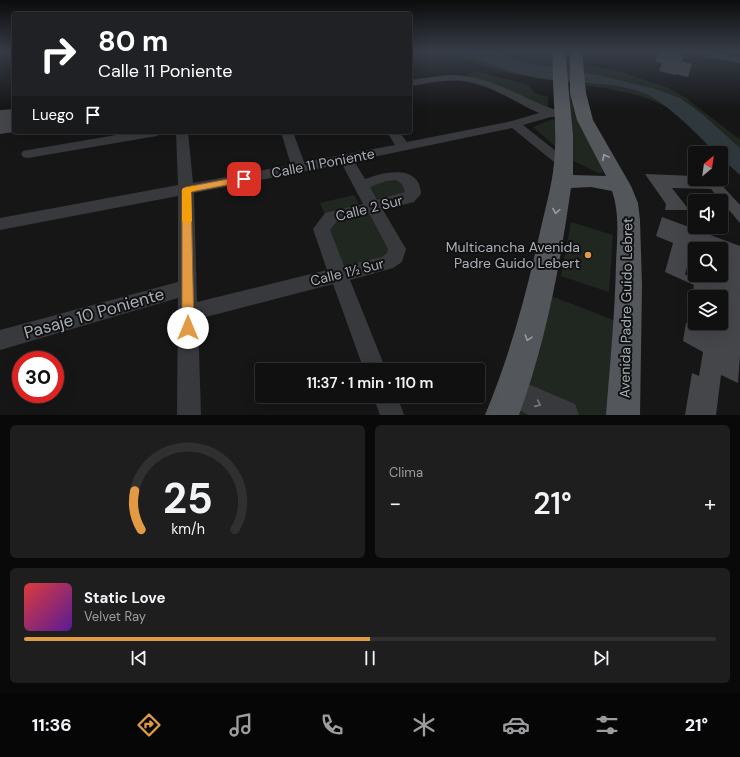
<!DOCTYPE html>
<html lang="es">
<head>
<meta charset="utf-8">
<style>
	:root { --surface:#101011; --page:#1e1e1f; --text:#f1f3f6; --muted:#9c9d9f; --line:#303031; --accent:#e29a43 }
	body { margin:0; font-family:"DM Sans",sans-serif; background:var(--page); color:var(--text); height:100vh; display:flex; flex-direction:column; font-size:15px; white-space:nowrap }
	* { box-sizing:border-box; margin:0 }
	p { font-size:13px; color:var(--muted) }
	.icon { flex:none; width:22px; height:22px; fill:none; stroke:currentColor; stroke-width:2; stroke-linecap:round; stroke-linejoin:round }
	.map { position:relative; height:415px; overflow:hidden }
	.panel { display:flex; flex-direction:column; gap:10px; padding:10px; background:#090909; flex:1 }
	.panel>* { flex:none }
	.top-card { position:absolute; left:12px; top:12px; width:400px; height:122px; border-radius:4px; box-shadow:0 4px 16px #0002,0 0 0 1px var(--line); background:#202124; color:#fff; overflow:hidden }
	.needle { width:26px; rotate:29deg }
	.tools { position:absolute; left:688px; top:146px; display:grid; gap:8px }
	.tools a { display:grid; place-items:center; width:40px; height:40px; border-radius:4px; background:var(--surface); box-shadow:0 4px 16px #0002,0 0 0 1px var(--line); font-size:20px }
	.speed { position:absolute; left:12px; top:351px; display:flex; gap:8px; font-size:20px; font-weight:700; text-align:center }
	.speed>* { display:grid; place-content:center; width:52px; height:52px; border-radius:50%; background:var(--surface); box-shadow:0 4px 16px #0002,0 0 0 1px var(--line); line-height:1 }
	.speed .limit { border:6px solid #d22; background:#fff; color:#111 }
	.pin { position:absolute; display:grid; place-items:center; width:34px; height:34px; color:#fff; margin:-17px; border-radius:8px; box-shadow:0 2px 6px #0006 }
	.me { position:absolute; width:44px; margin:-22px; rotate:0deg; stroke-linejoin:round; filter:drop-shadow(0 0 3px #0008) }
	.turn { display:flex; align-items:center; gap:14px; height:84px; padding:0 20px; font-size:18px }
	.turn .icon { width:52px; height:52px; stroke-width:2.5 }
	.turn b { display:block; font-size:28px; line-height:34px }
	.then { display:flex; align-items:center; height:38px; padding:0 20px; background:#0003; gap:8px; font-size:15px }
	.big { font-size:30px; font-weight:600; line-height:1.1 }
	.panel .card { flex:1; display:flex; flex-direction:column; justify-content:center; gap:6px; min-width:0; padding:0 14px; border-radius:6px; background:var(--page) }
	.panel .dial { align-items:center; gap:0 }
	.dial svg { height:104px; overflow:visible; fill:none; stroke:var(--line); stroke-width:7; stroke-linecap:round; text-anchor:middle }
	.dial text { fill:var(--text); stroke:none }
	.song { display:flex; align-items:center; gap:12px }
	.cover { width:48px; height:48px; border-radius:6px; background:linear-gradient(135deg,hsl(0 70% 55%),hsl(270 70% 35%)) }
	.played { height:4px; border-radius:2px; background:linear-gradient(90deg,var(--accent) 50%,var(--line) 50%) }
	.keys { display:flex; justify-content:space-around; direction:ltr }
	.heat { display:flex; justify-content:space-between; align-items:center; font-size:22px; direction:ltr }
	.panel .tiles { flex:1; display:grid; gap:10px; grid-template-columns:1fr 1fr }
	.card:last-child { grid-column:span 2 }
	.trip { position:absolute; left:255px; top:363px; width:230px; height:40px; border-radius:4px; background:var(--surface); box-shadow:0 4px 16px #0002,0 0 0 1px var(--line); font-weight:600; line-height:40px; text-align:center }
	.tabs { display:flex; height:64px; justify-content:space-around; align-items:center; background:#060607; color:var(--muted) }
	.tabs .icon { width:28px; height:28px }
	.tabs .selected { color:var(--accent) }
	.tabs b { font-size:18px; color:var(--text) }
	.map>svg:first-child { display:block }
	.green { fill:#202720 }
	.water { fill:#2f383c }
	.building { fill:#45464a; fill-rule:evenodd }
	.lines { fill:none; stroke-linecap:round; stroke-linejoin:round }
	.minor { fill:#37393c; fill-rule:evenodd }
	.tertiary { fill:#37393c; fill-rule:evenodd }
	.primary { fill:#53565b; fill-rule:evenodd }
	.oneway { stroke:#989da4 }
	.oneway2 { stroke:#767a7f }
	.route { fill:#e29a43; stroke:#93642c }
	.slow { fill:#f59e0b }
	.poi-dot { fill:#e29a43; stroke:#111112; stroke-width:1.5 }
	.labels { text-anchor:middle; stroke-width:4; stroke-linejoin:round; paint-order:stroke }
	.street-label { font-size:14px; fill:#a9afb6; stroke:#111112 }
	.poi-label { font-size:14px; fill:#a9afb6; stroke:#111112; text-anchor:end }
	.near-street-label { font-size:17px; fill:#a9afb6; stroke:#111112 }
</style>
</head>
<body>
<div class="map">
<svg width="740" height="415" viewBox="0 0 740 415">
	<rect width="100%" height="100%" fill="#161617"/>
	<!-- green -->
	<g class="green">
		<path d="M 448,51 L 519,51 L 621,72 L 666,87 L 686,98 L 740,140 L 740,171 C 715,146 689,116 656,102 C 631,91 603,88 576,84 C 533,78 487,72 448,51 Z"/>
		<path d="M 475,71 L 528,85 L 535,93 L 548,97 L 548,107 L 467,75 Z"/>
		<path d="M 570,88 L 573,88 L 602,167 L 603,173 L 598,173 L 570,159 Z"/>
		<path d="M 553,119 L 556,122 L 555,146 L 533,127 Z"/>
		<path d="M 392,175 L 413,190 L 374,208 L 396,257 L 340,274 L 323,225 L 373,208 L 362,185 Z"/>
		<path d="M 354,195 L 360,206 L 325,214 L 320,203 Z"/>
		<path d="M 571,222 L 613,235 L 609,292 L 561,276 Z"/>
		<path d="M 546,294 L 616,321 L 608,415 L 513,415 Z"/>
	</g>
	<!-- water -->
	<path class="water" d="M 464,51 L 493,51 L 519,61 L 602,76 L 655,89 L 680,98 L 701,113 L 740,148 L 740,175 L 721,158 L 721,153 L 716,153 C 699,136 667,103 646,94 C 620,83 592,84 565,81 C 525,78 499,70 464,51 Z"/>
	<!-- building -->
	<g class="building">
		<path d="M 660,51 L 684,54 L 681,61 L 692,64 L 688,77 L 676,74 L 675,75 L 659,71 L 662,63 L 655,62 Z"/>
		<path d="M 14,109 L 14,132 L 0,134 L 0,110 Z"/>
		<path d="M 645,174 L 695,176 L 695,179 L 716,179 L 740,205 L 740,223 L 711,189 L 672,188 L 689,210 L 665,210 L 666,204 Z"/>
		<path d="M 662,217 L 740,246 L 740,356 L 738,383 L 721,375 L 716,415 L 685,415 L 692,373 L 699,376 L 703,352 L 683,341 L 686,323 L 721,323 L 721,297 L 692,297 L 694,285 L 665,272 L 673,243 L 656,236 ZM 692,249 L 721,249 L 721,275 L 685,275 Z"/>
	</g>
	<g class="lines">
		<!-- minor -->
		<g class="minor">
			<path d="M 686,51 L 705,51 L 740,57 L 740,63 L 691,54 Z"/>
			<path d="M 447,75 C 489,73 521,99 559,111 L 561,114 L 559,117 L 551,117 L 523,125 L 571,163 L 569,166 L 559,166 L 512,128 L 354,161 L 365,179 C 383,172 420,163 421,194 L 414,202 L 383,210 L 406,249 L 402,262 L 393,268 L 350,280 L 386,370 L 364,370 L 333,284 L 198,319 L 201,415 L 177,415 L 178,298 L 0,350 L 0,330 L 178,282 L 178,196 L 0,230 L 0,218 L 178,185 L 176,132 L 188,132 L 193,183 L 291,165 L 281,132 L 293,132 L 304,162 L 395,145 L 387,132 L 399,132 L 407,142 L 512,121 L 539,113 C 514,102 490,84 462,81 C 445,79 427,84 410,86 L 410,80 ZM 342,164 L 363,204 L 325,213 L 313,229 L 327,270 L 197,302 L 194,193 ZM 396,180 L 402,184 L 405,192 L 377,200 L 370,187 L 386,181 ZM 369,213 L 388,249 L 387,253 L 382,257 L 344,266 L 330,230 L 337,221 Z"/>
			<path d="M 134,132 L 163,132 L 157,136 L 28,158 L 23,157 L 21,154 L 23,151 L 28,150 Z"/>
			<path d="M 373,396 L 397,396 L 404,415 L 380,415 Z"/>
		</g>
		<!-- tertiary -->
		<path class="tertiary" d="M 512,377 L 575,404 L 579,415 L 529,415 L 502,402 L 497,392 L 502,382 Z"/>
		<!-- primary -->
		<path class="primary" d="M 553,51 L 565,51 L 573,135 L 573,175 L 606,176 L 577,120 L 570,93 L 570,51 L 582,51 L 586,93 L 593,120 L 631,186 L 638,203 L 640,220 L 642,286 L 640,415 L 606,415 C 610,364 615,314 616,263 C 617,239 620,214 612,191 L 591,187 L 571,188 C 560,265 546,342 519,415 L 485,415 C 510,355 526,295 540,232 C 545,209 552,186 554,163 C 558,126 551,88 553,51 Z"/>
	</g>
	<!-- one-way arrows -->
	<defs><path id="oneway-chevron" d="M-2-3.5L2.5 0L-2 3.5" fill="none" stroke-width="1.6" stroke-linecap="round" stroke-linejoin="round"/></defs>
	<g class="oneway">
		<use href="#oneway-chevron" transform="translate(605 157) rotate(-118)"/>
		<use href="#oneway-chevron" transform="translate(556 211) rotate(100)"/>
		<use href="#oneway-chevron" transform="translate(528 338) rotate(107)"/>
	</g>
	<use class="oneway2" href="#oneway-chevron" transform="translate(538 404) rotate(24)"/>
	<!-- sky -->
	<linearGradient id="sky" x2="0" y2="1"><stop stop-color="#0c0c0d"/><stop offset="0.47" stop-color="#363c47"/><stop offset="1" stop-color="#363c47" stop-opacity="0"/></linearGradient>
	<rect width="740" height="109" fill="url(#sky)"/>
	<!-- route -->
	<path class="route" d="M 244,176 L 247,177 L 247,181 L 191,192 L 194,328 L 192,331 L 188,333 L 184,331 L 182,328 L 182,190 L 186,187 Z"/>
	<!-- slow -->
	<path class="slow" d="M 195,186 L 199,188 L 191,192 L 192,221 L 187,224 L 182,221 L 182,190 L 183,188 Z"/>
	<!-- markers -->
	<circle class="poi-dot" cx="588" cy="255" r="4"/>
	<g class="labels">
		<!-- street labels -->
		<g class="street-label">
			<text transform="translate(323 163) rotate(-11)" y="5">Calle 11 Poniente</text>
			<text transform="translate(369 208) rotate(-14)" y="5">Calle 2 Sur</text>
			<text transform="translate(347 272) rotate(-14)" y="5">Calle 1½ Sur</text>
			<text transform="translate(626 308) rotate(-89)" y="5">Avenida Padre Guido Lebret</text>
		</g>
		<!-- poi labels -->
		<g class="poi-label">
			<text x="580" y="252">Multicancha Avenida<tspan x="580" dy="16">Padre Guido Lebert</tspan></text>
		</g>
		<!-- near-street labels -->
		<g class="near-street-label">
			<text transform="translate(94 313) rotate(-16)" y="6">Pasaje 10 Poniente</text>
		</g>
	</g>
</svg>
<div class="tools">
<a><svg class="needle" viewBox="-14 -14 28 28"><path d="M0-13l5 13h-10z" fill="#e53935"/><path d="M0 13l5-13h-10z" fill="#9c9d9f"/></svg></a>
<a><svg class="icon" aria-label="sound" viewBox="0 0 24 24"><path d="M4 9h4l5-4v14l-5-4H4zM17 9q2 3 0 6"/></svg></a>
<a><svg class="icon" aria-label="search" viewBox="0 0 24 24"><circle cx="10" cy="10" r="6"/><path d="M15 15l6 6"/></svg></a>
<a><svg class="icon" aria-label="layers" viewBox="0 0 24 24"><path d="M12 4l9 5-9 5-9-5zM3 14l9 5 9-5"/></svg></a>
</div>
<div class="speed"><div class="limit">30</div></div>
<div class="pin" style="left:244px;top:179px;background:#d93025"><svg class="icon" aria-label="arrive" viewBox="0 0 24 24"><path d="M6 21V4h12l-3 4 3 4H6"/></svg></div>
<svg class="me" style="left:188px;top:328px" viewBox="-20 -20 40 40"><circle r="19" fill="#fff"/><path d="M0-13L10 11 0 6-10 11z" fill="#e29a43"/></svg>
<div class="trip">11:37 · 1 min · 110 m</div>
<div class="top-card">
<div class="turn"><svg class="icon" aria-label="right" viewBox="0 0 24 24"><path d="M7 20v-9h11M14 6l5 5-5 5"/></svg><div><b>80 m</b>Calle 11 Poniente</div></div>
<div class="then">Luego<svg class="icon" aria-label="arrive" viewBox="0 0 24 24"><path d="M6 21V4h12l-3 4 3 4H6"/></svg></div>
</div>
</div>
<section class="panel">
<div class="tiles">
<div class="card dial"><svg viewBox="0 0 100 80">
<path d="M14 69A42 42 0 1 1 86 69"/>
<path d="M14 69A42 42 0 0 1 9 39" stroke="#e29a43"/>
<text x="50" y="56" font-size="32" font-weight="700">25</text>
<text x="50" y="72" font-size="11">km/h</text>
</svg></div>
<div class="card"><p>Clima</p>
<div class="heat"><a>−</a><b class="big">21°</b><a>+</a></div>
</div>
<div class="card">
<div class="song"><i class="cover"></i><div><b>Static Love</b><p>Velvet Ray</p></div></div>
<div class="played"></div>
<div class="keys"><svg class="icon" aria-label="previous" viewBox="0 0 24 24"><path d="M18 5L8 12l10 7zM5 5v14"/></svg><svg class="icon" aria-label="pause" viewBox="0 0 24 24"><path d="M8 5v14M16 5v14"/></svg><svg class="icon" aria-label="next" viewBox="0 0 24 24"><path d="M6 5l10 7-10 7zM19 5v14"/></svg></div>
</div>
</div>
</section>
<nav class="tabs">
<b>11:36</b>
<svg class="icon selected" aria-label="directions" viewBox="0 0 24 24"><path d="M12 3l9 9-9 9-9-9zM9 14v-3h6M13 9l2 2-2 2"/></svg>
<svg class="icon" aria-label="music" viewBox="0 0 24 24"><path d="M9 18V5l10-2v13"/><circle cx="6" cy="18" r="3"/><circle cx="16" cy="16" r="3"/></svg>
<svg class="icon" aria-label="phone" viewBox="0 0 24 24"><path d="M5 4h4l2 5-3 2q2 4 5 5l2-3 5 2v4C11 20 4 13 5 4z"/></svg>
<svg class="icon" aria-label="climate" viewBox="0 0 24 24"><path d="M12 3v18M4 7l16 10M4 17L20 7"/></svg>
<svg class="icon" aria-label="car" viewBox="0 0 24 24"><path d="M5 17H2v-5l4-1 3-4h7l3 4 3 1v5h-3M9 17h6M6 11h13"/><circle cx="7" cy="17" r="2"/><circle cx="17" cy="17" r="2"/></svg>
<svg class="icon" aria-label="filters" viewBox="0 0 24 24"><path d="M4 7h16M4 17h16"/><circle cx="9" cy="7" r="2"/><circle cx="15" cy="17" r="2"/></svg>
<b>21°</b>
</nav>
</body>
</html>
